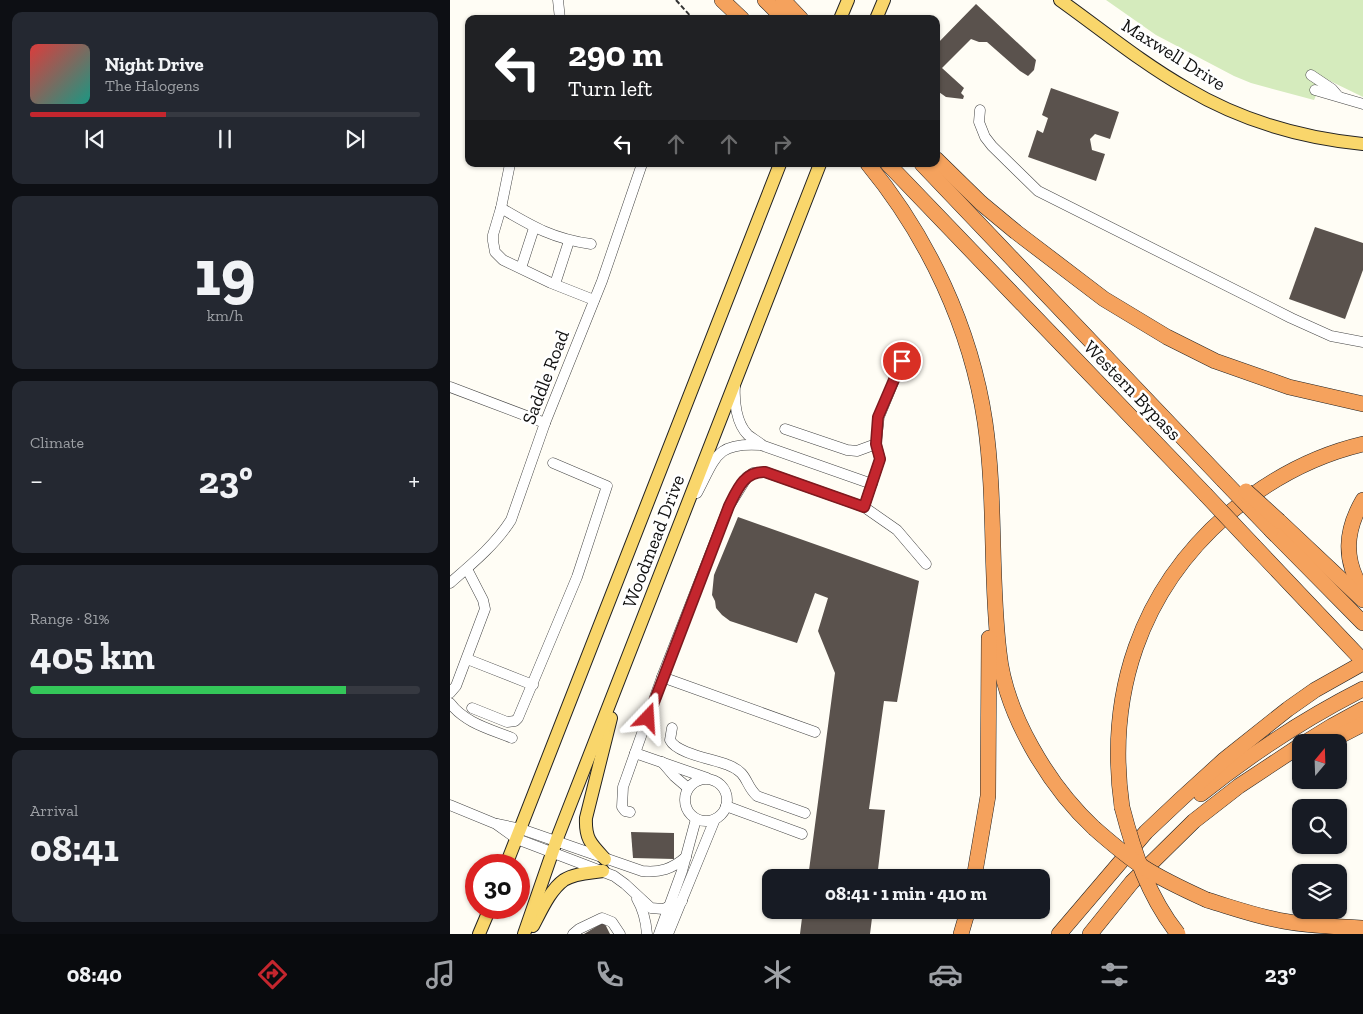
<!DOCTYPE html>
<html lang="en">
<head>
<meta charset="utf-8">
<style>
	:root { --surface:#171b24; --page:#242831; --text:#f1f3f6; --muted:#9ea1a6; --line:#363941; --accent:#c4262e }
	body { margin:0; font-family:"Zilla Slab",serif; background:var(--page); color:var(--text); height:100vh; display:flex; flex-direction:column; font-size:19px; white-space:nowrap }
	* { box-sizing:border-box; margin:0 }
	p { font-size:16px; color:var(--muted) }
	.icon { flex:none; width:28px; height:28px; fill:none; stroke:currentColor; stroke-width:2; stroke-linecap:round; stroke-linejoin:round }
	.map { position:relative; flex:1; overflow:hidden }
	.sheet { display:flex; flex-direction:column; gap:12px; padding:12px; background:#0d0f14; width:450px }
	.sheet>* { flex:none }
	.banner { position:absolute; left:15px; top:15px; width:475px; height:152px; border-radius:10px; box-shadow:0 1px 4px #0004; background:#202124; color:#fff; overflow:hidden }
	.needle { width:32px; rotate:19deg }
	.fabs { position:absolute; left:842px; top:734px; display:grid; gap:10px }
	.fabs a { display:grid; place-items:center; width:55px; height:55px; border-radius:10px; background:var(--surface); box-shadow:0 1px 4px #0004; font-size:25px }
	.speed { position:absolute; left:15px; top:854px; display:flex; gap:10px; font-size:25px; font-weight:700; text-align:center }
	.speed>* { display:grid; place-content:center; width:65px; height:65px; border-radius:50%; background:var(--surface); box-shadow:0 1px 4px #0004; line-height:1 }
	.speed .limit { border:8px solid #d22; background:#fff; color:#111 }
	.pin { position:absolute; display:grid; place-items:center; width:42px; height:42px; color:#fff; margin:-21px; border:2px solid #fff; border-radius:50%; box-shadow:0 1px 5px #0007 }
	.me { position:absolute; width:55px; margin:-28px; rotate:20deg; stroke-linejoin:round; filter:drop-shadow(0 0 4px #0008) }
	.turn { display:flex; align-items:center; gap:18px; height:105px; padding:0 20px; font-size:22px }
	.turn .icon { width:65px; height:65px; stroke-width:2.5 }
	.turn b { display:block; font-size:35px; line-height:42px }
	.lanes { display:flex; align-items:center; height:48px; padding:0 20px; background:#0003; justify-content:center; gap:25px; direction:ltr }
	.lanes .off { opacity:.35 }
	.big { font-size:38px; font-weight:700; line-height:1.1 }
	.sheet .card { flex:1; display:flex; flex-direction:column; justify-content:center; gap:8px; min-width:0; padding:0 18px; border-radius:10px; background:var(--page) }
	.sheet .dial { align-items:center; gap:0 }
	.dial b { font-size:65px; line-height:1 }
	.song { display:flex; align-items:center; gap:15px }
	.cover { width:60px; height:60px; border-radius:8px; background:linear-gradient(135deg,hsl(0 70% 55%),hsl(170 70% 35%)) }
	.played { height:5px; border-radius:2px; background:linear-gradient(90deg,var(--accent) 35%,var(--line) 35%) }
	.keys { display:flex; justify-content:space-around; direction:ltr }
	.heat { display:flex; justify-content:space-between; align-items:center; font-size:28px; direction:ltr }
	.charge { height:8px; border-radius:4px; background:linear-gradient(90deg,#34c759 81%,var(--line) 0) }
	.trip { position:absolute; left:312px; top:869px; width:288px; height:50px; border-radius:10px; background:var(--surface); box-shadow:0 1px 4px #0004; font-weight:700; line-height:50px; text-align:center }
	.menu { display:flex; height:80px; justify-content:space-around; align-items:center; background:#090b0e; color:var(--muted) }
	.menu .icon { width:35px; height:35px }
	.menu .selected { color:var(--accent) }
	.menu b { font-size:22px; color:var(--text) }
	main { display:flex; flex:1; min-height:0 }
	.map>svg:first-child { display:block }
	.green { fill:#d5ebbd }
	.building { fill:#5a524d }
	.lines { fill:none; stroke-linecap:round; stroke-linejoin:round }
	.minor-casing { stroke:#444; stroke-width:11 }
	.major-casing { stroke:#222; stroke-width:14 }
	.highway-casing { stroke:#222; stroke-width:16 }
	.path { stroke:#333; stroke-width:2; stroke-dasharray:5 2.5; stroke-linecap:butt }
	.minor { stroke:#fff; stroke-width:10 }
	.major { stroke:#f9d66b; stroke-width:12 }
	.highway { stroke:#f5a25d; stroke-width:15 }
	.highway-bridge-casing { stroke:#222; stroke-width:16; stroke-linecap:butt }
	.highway-bridge { stroke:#f5a25d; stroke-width:15 }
	.route-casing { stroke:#7f191e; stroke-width:12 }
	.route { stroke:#c4262e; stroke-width:9 }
	.labels { text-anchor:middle; stroke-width:5; stroke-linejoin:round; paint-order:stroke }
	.street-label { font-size:19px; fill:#111; stroke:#fff }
</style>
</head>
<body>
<main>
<section class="sheet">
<div class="card">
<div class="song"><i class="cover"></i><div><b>Night Drive</b><p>The Halogens</p></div></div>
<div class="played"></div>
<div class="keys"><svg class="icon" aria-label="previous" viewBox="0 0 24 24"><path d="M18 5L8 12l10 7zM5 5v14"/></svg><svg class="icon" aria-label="pause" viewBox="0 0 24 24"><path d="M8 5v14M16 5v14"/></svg><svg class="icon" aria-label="next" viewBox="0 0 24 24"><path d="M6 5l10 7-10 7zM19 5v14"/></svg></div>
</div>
<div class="card dial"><b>19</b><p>km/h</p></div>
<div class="card"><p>Climate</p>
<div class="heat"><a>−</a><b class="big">23°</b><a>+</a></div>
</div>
<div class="card"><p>Range · 81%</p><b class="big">405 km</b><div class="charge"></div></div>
<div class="card"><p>Arrival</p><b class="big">08:41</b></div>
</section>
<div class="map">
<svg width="913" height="934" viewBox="0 0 913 934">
	<rect width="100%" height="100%" fill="#fffdf5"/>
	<!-- green -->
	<path class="green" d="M 656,0 L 913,0 L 913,97 L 874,78 L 864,100 L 801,83 L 784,76 L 706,35 Z"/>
	<!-- building -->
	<g class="building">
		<path d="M 526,4 L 586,60 L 584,70 L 578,76 L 570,71 L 537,42 L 529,42 L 521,39 L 492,68 L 514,88 L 511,93 L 514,96 L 513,99 L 496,97 L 486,90 L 486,45 Z"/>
		<path d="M 601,88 L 669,112 L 660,139 L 645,134 L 640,139 L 642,150 L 655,154 L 646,181 L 578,157 L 587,130 L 593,133 L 598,118 L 592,115 Z"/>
		<path d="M 865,227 L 913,243 L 913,270 L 895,319 L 839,299 Z"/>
		<path d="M 288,517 L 469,581 L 447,702 L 434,701 L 419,809 L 435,810 L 427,878 L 358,878 L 385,673 L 368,631 L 378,598 L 365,593 L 347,643 L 280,621 L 272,615 L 266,608 L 265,601 L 262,595 L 264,575 Z"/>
		<path d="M 181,832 L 224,833 L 224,859 L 183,858 Z"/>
		<path d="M 353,910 L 423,910 L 420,934 L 350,934 Z"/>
		<path d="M 154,922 L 160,934 L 134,934 Z"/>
	</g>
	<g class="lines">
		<!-- minor casing -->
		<g class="minor-casing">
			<g id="minor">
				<path d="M 108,0 L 110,19"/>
				<path d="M 861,75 L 882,89 L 888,96"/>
				<path d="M 865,90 L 913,104"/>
				<path d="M 530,110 L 529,122 L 535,137 L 542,146 L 588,191 L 841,318 L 881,336 L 913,342"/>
				<path d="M 60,164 L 51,208 L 43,235 L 43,241 L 45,252 L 53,260 L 101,283 L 144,300"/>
				<path d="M 51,208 C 83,227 104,239 141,244"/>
				<path d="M 71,268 L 84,228"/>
				<path d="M 105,284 L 119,241"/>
				<path d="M 285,386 C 284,401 286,423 298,435 C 302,438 307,441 311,444"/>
				<path d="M 0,387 L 95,423"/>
				<path d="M 335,429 L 397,450 L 407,451 L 426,444"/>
				<path d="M 247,493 C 266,457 266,442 311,445 L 422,484"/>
				<path d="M 414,507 L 430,459 L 426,444 L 429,417 L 452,361"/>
				<path d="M 0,583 C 22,564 46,544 61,520 L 95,423 L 152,281 L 192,164"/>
				<path d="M 17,659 L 83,685"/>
				<path d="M 212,677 L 365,732"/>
				<path d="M 0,693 L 6,686 L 35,609 L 33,600 L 17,569"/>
				<path d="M 0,703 C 15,723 40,729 62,738"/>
				<path d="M 22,708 L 57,722 L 65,721 L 68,718 L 127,577 L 157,486 L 103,463"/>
				<path d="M 222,728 L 220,740 C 227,754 264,759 278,765 C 299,773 294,784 307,796 L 355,813"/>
				<path d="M 185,753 L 257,778"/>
				<path d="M 212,762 L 224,776 L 238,788"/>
				<circle cx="256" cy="800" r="21"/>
				<path d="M 0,805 L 46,824 L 67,839 L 164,876 L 175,884 L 201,908 L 213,909 L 232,901"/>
				<path d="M 276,806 L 352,834"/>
				<path d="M 180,812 L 175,811 L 172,807 L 173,787 L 212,677 L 279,506 L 297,477 L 303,473 L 315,472 L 414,507 L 447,530 L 476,564"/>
				<path d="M 47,824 L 71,829 L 192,871 C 210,873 222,869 236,857"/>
				<path d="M 187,899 C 193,909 196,922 197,934"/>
				<path d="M 123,934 L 129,929 L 152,918 L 162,922 L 170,934"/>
				<path d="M 209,934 L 232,871 L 246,819"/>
				<path d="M 218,934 L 265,819"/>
			</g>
		</g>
		<!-- major casing -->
		<g class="major-casing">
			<g id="major">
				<path d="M 610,0 C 652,30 692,63 736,88 C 790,120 851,138 913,144"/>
				<path d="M 390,19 L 398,0"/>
				<path d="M 426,19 L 434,0"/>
				<path d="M 155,859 C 141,844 135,839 136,818 L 161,718"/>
				<path d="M 56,865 L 330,164"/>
				<path d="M 83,926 C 91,911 100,890 114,880 C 125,873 141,873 153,871"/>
				<path d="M 29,934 L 40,908"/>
				<path d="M 74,934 L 108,836 L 370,164"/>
			</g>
		</g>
		<!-- highway casing -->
		<g class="highway-casing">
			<g id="highway">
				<path d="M 272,0 L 292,19"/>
				<path d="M 315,0 L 334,19"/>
				<path d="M 333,0 L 351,19"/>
				<path d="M 486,159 L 531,203 L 566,232 L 654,299 L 717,337 L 765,361 L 839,387 L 913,404"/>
				<path d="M 418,164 C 478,237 521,328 535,422 C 546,498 540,576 549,652 C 555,714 599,786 644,828"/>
				<path d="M 438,164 L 755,494"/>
				<path d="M 472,164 L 773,480"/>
				<path d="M 913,500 C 895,531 893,560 913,591"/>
				<path d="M 829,521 L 913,600"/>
				<path d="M 821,530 L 913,623"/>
				<path d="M 804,546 L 913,661"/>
				<path d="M 856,742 L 882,726 L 913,709"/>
				<path d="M 873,742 L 888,737 L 913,724"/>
				<path d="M 751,794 C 801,754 856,718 913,689"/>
				<path d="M 672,807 C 656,694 690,591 777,515 C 817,481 862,456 913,444"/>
				<path d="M 524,878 L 538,796 L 539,638"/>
				<path d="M 757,900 C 784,908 811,918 839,922 C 864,926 889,927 913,928"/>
				<path d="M 511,934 L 518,910"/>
				<path d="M 609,934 L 696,832 L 731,799 L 775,759 L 838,709 L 865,690 L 913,663"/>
				<path d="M 640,934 L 682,882 L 744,821 L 789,786 L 851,745"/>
			</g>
		</g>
		<!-- path -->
		<path class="path" d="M 226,0 L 243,19"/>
		<!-- minor -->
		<use href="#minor" class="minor"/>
		<!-- major -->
		<use href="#major" class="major"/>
		<!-- highway -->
		<use href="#highway" class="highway"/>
		<!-- highway-bridge casing -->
		<g class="highway-bridge-casing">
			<g id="highway-bridge">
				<path d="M 773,480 L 821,530"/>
				<path d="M 796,491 L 829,521"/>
				<path d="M 755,494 L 804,546"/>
				<path d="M 672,807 C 684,853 698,896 728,934"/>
				<path d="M 644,828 C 660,842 676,856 693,867 C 713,880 735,890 757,900"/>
			</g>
		</g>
		<!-- highway-bridge -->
		<use href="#highway-bridge" class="highway-bridge"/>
	</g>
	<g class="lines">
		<!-- route casing -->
		<g class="route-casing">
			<path id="route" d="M 198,718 L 279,506 C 287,490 294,471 315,472 L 414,507 L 430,459 L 426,444 L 428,417 L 452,361"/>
		</g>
		<!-- route -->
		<use href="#route" class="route"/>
	</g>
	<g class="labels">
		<!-- street labels -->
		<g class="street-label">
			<text transform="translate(724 54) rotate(32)" y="7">Maxwell Drive</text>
			<text transform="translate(95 377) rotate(-69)" y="7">Saddle Road</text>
			<text transform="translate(683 390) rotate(46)" y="7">Western Bypass</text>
			<text transform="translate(203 541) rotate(-69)" y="7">Woodmead Drive</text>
		</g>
	</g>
</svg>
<div class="fabs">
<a><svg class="needle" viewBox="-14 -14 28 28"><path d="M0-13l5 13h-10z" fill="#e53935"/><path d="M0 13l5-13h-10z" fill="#9ea1a6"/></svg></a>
<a><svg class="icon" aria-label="search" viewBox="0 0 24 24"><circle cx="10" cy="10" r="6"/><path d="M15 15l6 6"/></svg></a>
<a><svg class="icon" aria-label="layers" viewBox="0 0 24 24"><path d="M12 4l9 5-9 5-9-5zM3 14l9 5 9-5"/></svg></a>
</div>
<div class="speed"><div class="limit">30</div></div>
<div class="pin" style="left:452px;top:361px;background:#d93025"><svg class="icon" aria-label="arrive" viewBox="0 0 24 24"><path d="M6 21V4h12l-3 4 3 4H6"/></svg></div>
<svg class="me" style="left:198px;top:718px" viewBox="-20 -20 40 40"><path d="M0-17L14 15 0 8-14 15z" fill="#c4262e" stroke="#fff" stroke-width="4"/></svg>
<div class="trip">08:41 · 1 min · 410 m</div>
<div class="banner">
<div class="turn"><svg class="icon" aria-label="left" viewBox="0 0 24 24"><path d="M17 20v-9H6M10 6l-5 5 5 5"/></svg><div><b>290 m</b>Turn left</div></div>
<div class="lanes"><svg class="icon" aria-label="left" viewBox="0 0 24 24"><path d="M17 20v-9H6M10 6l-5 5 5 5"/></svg><svg class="icon off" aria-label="ahead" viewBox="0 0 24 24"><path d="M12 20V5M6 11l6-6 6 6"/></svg><svg class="icon off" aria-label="ahead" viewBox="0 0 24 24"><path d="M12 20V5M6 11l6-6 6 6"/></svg><svg class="icon off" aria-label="right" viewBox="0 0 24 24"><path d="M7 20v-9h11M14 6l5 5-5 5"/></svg></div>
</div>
</div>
</main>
<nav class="menu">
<b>08:40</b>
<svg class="icon selected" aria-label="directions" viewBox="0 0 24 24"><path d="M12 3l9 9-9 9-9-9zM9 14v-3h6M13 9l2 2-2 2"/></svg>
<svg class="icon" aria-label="music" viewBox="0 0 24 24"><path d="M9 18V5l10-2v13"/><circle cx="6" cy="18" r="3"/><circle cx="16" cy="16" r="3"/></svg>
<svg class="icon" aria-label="phone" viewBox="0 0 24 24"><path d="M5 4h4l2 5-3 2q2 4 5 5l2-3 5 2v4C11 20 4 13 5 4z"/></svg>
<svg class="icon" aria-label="climate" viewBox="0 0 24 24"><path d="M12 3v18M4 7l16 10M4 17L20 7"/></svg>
<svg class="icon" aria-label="car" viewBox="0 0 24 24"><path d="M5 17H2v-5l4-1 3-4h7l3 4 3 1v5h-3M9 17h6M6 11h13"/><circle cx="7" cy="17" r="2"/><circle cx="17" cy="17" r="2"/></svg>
<svg class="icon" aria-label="filters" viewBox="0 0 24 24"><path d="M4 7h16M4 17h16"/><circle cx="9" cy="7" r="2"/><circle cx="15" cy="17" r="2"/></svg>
<b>23°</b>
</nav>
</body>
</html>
